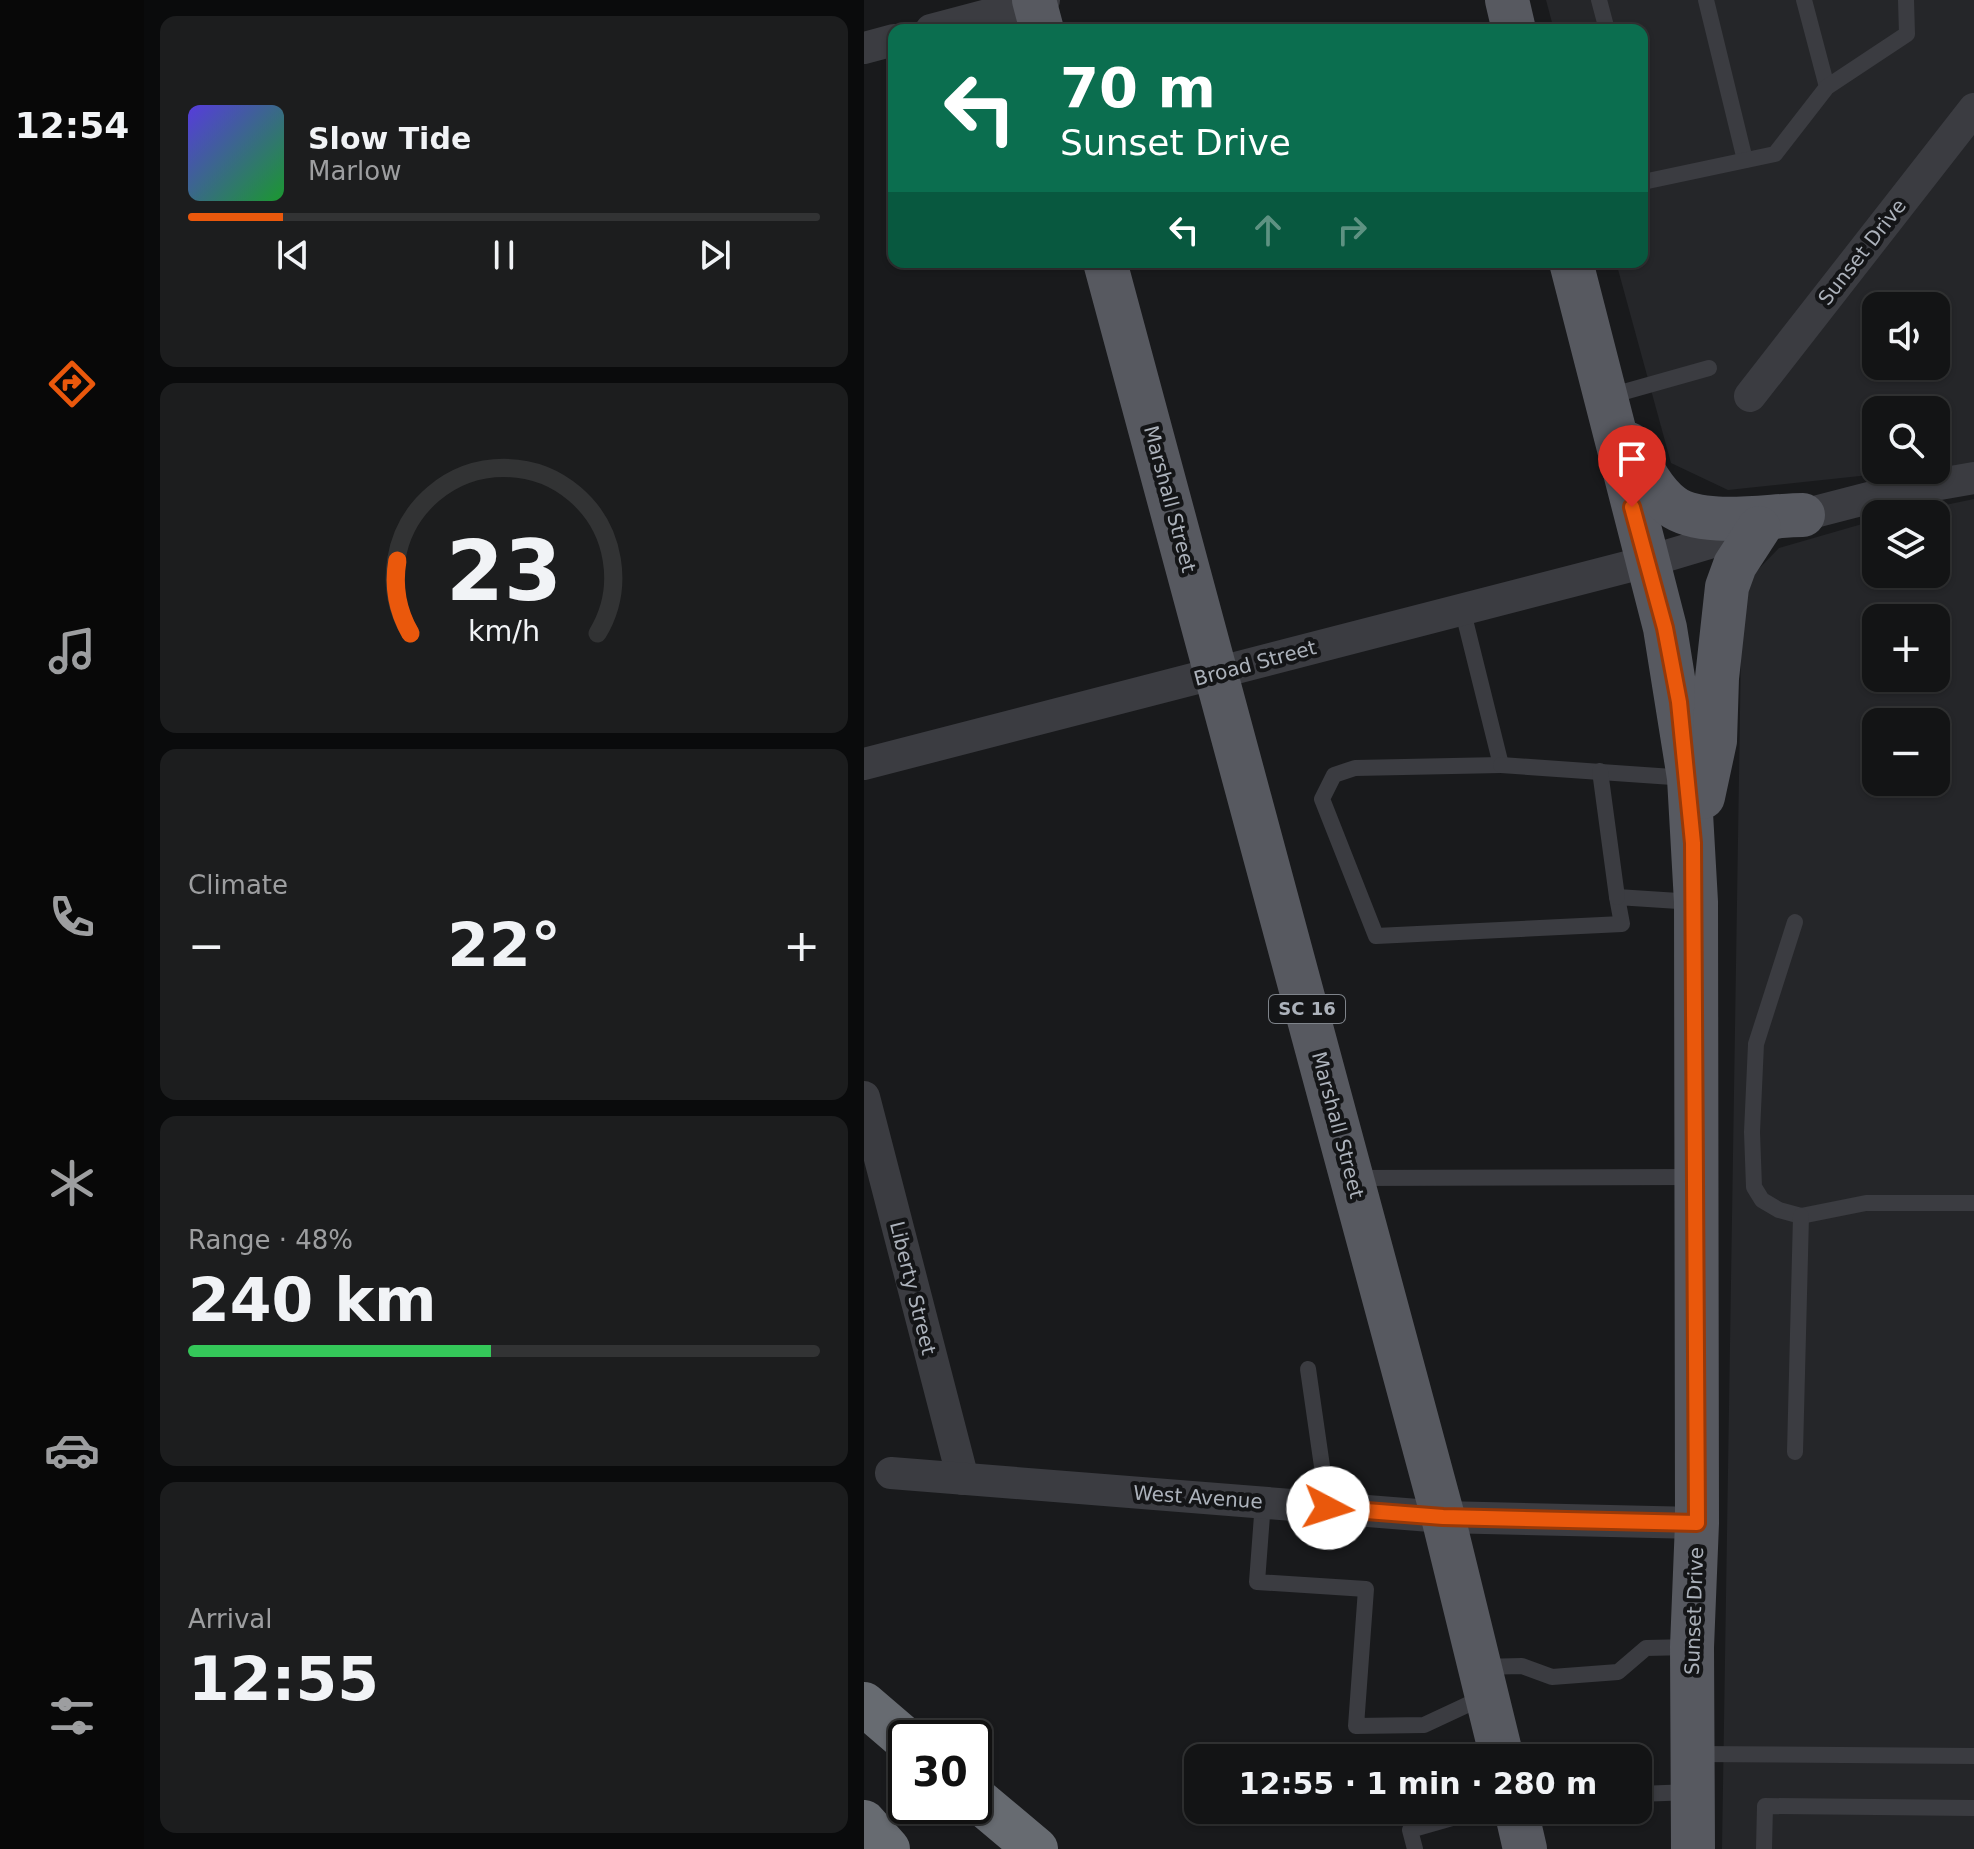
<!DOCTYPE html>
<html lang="en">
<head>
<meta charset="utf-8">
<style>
	:root { --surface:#131415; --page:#1c1d1e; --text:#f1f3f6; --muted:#9d9ea0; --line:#323334; --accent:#ea580c }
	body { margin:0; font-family:"DejaVu Sans",sans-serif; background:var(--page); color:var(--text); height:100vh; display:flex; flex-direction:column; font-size:30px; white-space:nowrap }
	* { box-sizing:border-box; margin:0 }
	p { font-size:26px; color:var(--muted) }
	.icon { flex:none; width:44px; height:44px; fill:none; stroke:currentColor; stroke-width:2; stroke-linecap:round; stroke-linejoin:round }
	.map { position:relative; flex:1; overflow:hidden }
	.panel { display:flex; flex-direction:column; gap:16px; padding:16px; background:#0a0b0c; width:720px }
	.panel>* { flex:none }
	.top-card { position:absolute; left:24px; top:24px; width:760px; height:244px; border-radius:16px; box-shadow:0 2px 6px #0004,0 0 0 2px var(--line); background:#0b6e4f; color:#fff; overflow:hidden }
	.fabs { position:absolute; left:998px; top:292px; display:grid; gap:16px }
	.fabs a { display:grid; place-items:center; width:88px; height:88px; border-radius:16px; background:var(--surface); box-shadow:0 2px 6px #0004,0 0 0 2px var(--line); font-size:40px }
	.speed { position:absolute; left:24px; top:1720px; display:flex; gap:16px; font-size:40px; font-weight:700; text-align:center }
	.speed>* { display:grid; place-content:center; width:104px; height:104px; border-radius:50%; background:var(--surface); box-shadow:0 2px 6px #0004,0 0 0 2px var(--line); line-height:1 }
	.speed .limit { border:4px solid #111; border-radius:12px; background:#fff; color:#111 }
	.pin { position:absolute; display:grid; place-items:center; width:68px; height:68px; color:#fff; margin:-82px -34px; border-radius:50% 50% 50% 0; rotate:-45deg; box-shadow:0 0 8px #0007 }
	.pin .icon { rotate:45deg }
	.me { position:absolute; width:88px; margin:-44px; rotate:95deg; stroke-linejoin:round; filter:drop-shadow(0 0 6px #0008) }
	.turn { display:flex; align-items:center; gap:28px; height:168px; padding:0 40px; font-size:36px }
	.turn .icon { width:104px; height:104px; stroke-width:2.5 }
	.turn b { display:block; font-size:56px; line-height:68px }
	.lanes { display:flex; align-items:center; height:76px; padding:0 40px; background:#0003; justify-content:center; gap:40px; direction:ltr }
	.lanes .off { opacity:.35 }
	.big { font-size:60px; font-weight:800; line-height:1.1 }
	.panel .widget { flex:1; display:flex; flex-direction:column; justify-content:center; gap:12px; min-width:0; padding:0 28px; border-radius:16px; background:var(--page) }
	.panel .dial { align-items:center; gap:0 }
	.dial svg { height:208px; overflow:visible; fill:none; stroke:var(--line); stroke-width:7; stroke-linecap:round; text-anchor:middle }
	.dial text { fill:var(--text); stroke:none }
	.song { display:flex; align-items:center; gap:24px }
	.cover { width:96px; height:96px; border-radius:12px; background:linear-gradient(135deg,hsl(250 70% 55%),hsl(130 70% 35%)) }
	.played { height:8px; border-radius:4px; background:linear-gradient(90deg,var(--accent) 15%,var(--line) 15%) }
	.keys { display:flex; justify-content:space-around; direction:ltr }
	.heat { display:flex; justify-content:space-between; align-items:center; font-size:44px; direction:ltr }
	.charge { height:12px; border-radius:6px; background:linear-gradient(90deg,#34c759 48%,var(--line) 0) }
	.trip { position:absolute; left:320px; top:1744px; width:468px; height:80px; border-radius:16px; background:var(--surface); box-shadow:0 2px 6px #0004,0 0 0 2px var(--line); font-weight:800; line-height:80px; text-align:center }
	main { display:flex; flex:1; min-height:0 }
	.dock { display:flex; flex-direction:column; width:144px; justify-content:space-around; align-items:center; background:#080808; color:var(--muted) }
	.dock .icon { width:56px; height:56px }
	.dock .active { color:var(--accent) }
	.dock b { font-size:36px; color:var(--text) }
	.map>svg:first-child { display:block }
	.built { fill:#252629; fill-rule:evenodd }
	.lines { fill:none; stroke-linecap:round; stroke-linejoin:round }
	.lane { stroke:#3b3c41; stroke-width:16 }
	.street { stroke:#3b3c41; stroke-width:32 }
	.primary { stroke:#575960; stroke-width:44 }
	.highway { stroke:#676b71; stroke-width:44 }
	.route-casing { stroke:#983908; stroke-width:20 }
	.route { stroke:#ea580c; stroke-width:14 }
	.labels { text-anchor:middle; stroke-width:8; stroke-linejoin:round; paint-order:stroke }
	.shield { fill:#141517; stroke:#7e838a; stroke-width:2 }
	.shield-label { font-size:18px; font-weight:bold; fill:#acb2bb }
	.street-label { font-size:20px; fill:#acb2bb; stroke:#141517 }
</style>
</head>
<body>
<main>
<nav class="dock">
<b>12:54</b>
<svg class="icon active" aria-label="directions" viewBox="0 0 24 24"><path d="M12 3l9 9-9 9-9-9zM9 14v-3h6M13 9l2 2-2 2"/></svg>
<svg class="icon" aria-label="music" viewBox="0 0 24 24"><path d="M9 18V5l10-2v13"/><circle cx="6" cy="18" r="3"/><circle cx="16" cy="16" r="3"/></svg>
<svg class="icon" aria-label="phone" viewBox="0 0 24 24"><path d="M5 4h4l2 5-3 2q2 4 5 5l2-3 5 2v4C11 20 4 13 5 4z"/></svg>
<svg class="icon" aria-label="climate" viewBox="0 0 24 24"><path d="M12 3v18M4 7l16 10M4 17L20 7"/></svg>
<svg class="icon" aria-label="car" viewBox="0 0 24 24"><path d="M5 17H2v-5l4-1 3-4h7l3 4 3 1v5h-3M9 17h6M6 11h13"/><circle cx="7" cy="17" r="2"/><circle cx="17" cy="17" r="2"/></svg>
<svg class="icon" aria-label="filters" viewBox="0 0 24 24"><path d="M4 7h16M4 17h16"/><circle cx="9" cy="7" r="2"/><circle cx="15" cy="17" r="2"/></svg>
</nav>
<section class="panel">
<div class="widget">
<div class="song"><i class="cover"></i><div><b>Slow Tide</b><p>Marlow</p></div></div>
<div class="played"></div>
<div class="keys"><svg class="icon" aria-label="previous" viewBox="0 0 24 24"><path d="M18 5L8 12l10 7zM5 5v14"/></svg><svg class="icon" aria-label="pause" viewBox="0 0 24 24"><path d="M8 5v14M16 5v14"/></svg><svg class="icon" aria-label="next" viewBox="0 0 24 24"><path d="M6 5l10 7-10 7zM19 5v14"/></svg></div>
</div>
<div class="widget dial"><svg viewBox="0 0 100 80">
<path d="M14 69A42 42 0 1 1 86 69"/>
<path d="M14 69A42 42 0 0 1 9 41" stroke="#ea580c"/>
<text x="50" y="56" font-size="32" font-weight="700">23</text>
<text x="50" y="72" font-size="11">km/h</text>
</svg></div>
<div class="widget"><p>Climate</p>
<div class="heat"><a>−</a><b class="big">22°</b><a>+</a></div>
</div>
<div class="widget"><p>Range · 48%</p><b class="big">240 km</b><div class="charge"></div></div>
<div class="widget"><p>Arrival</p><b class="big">12:55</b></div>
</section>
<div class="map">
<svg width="1110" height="1849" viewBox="0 0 1110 1849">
	<rect width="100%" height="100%" fill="#191a1c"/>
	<!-- built -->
	<g class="built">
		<path d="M 682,0 L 1110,0 L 1110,464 L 1072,468 L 1072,410 L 1012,410 L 1012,470 L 1052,470 L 864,490 L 807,463 L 752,262 L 778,262 L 778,30 L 690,30 ZM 1012,306 L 1072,306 L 1072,366 L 1012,366 Z"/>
		<path d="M 1110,499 L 1110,1849 L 858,1849 L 878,586 L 915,548 L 1012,520 L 1012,574 L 1072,574 L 1072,514 L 1038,514 ZM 1012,618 L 1072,618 L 1072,678 L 1012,678 ZM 1012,722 L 1072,722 L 1072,782 L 1012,782 Z"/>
	</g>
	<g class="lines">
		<!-- lane -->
		<g class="lane">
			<path d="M 735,0 L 743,30"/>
			<path d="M 842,0 L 881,160"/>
			<path d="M 940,0 L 963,87"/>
			<path d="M 778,177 L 779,182 L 911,154 L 963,87 L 1043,34 L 1042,0"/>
			<path d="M 742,397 L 845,368"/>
			<path d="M 598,608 L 637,765 L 491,768 L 470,775 L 458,799 L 512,936 L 758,924 L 753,897 L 830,902"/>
			<path d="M 637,765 L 823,778"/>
			<path d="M 736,771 L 753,897"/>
			<path d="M 931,922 L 892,1044 L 888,1132 L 890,1187 L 898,1200 L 915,1210 L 937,1216 L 1002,1203 L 1110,1203"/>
			<path d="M 489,1178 L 830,1177"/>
			<path d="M 444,1369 L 464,1508"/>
			<path d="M 931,1452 L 937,1216"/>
			<path d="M 399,1502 L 393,1582 L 502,1589 L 492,1726 L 560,1725 L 620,1697"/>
			<path d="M 616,1667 L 658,1666 L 688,1677 L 754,1672 L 782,1648 L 826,1647"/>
			<path d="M 830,1754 L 1110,1756"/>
			<path d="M 774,1794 L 828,1792"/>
			<path d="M 551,1849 L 546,1830 L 616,1810"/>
			<path d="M 900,1849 L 901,1806 L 1110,1808"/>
		</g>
		<!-- street -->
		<g class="street">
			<path d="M 67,30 L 180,0"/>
			<path d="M 0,48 L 30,40"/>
			<path d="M 886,396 L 1110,109"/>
			<path d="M 0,764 L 782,562 L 939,515 L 1024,493 L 1110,478"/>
			<path d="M 0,1097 L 99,1479"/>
			<path d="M 27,1473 L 579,1517 L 833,1523"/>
		</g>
		<!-- primary -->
		<g class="primary">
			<path d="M 170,0 L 178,30"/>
			<path d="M 643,0 L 650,30"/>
			<path d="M 241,262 L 579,1517 L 638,1758"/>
			<path d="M 707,262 L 801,628 L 825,778 L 832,902 L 833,1523 L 828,1647 L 829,1849"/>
			<path d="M 765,444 C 776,465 789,492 808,506 C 838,528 904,515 939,515"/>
			<path d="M 839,797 L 851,741 L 853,678 L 863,587 L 871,565 L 895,528"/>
			<path d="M 652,1810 L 661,1849"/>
		</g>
		<!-- highway -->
		<g class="highway">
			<path d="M 0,1704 L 42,1740"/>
			<path d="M 110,1797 L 172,1849"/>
			<path d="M 0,1822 L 24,1849"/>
		</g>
	</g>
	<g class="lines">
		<!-- route casing -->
		<g class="route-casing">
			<path id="route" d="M 464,1508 L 579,1517 L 833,1523 L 829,843 L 815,702 L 801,628 L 768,507"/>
		</g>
		<!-- route -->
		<use href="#route" class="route"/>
	</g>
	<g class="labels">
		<!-- shield labels -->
		<rect class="shield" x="405" y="995" width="76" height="28" rx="6"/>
		<g class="shield-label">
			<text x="443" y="1015">SC 16</text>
		</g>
		<!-- street labels -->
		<g class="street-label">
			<text transform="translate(998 252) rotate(-52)" y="7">Sunset Drive</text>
			<text transform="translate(306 499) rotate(75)" y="7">Marshall Street</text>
			<text transform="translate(391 663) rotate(-15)" y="7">Broad Street</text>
			<text transform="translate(474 1125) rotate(75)" y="7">Marshall Street</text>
			<text transform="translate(49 1288) rotate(76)" y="7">Liberty Street</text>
			<text transform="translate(334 1497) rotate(4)" y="7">West Avenue</text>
			<text transform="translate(830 1611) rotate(-88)" y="7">Sunset Drive</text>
		</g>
	</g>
</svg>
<div class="fabs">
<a><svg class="icon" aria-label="sound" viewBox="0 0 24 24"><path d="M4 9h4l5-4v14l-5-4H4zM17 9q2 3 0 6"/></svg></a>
<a><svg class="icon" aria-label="search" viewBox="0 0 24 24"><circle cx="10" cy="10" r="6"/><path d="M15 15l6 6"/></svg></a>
<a><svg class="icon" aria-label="layers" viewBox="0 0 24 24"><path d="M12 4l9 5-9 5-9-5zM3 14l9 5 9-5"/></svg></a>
<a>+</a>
<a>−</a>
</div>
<div class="speed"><div class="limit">30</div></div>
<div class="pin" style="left:768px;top:507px;background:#d93025"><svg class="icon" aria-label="arrive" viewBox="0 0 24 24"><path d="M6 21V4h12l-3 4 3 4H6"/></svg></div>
<svg class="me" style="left:464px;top:1508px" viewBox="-20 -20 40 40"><circle r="19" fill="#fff"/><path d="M0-13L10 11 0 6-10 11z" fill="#ea580c"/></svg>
<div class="trip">12:55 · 1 min · 280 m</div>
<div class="top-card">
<div class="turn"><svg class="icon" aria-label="left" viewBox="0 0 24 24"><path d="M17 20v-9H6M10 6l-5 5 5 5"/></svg><div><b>70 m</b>Sunset Drive</div></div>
<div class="lanes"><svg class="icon" aria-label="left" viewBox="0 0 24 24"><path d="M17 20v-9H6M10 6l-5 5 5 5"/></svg><svg class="icon off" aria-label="ahead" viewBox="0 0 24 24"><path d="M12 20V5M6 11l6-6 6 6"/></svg><svg class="icon off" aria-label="right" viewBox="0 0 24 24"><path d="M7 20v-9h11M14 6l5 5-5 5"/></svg></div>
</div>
</div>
</main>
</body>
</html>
